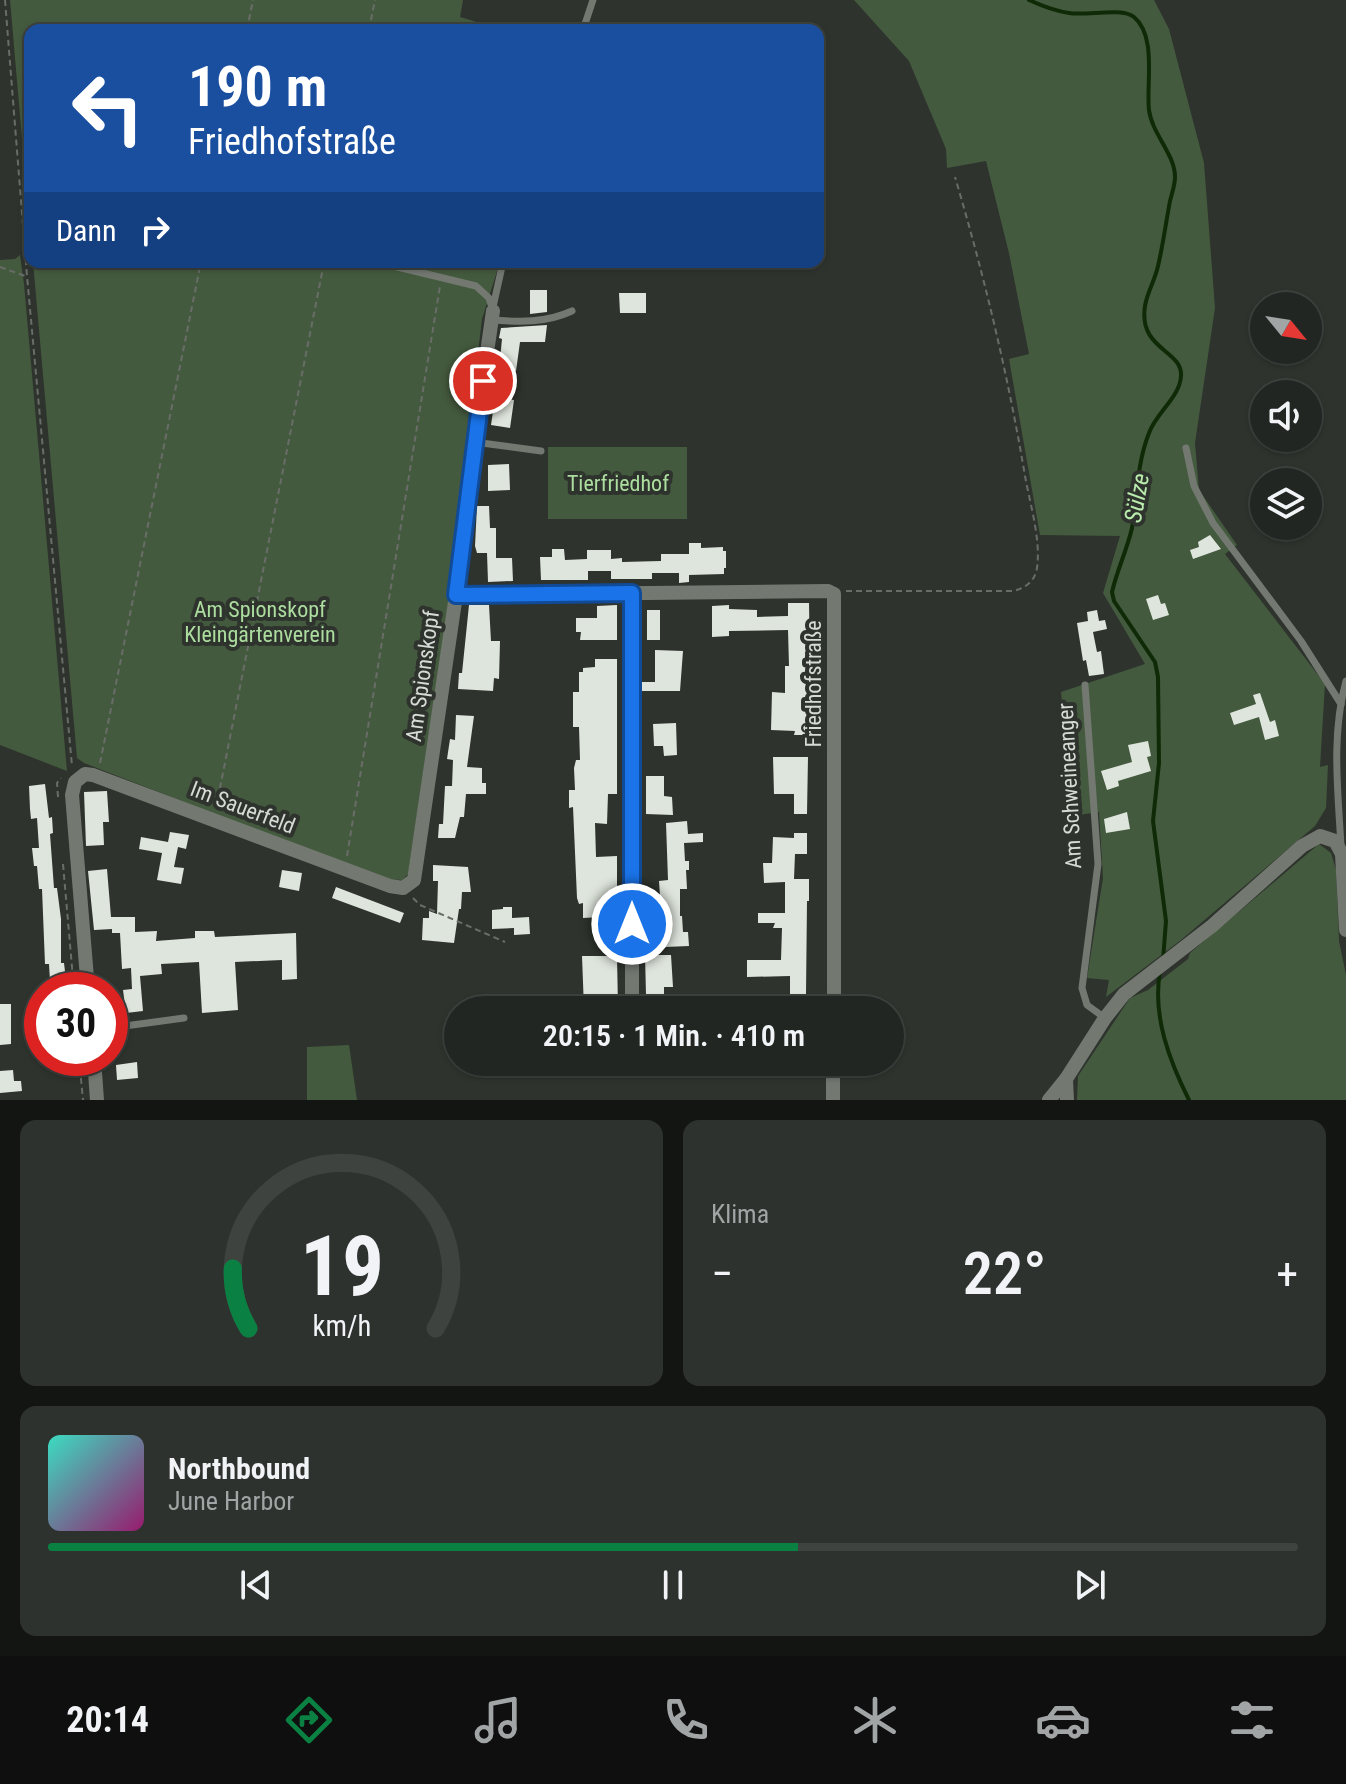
<!DOCTYPE html>
<html lang="de">
<head>
<meta charset="utf-8">
<style>
	:root { --surface:#222622; --page:#2e322f; --text:#f1f3f6; --muted:#a2a5a5; --line:#3f4340; --accent:#0b8043 }
	body { margin:0; font-family:"Roboto Condensed",sans-serif; background:var(--page); color:var(--text); height:100vh; display:flex; flex-direction:column; font-size:30px; white-space:nowrap }
	* { box-sizing:border-box; margin:0 }
	p { font-size:26px; color:var(--muted) }
	.icon { flex:none; width:44px; height:44px; fill:none; stroke:currentColor; stroke-width:2; stroke-linecap:round; stroke-linejoin:round }
	.map { position:relative; height:1100px; overflow:hidden }
	.panel { display:flex; flex-direction:column; gap:20px; padding:20px; background:#131513; flex:1 }
	.panel>* { flex:none }
	.top-card { position:absolute; left:24px; top:24px; width:800px; height:244px; border-radius:16px; box-shadow:0 2px 6px #0004,0 0 0 2px var(--line); background:#1a4fa0; color:#fff; overflow:hidden }
	.needle { width:52px; rotate:120deg }
	.fabs { position:absolute; left:1250px; top:292px; display:grid; gap:16px }
	.fabs a { display:grid; place-items:center; width:72px; height:72px; border-radius:50%; background:var(--surface); box-shadow:0 2px 6px #0004,0 0 0 2px var(--line); font-size:40px }
	.speed { position:absolute; left:24px; top:972px; display:flex; gap:16px; font-size:40px; font-weight:700; text-align:center }
	.speed>* { display:grid; place-content:center; width:104px; height:104px; border-radius:50%; background:var(--surface); box-shadow:0 2px 6px #0004,0 0 0 2px var(--line); line-height:1 }
	.speed .limit { border:12px solid #d22; background:#fff; color:#111 }
	.pin { position:absolute; display:grid; place-items:center; width:68px; height:68px; color:#fff; margin:-34px; border:4px solid #fff; border-radius:50%; box-shadow:0 2px 8px #0007 }
	.me { position:absolute; width:88px; margin:-44px; rotate:0deg; stroke-linejoin:round; filter:drop-shadow(0 0 6px #0008) }
	.turn { display:flex; align-items:center; gap:28px; height:168px; padding:0 32px; font-size:36px }
	.turn .icon { width:104px; height:104px; stroke-width:2.5 }
	.turn b { display:block; font-size:56px; line-height:68px }
	.then { display:flex; align-items:center; height:76px; padding:0 32px; background:#0003; gap:16px; font-size:30px }
	.big { font-size:60px; font-weight:600; line-height:1.1 }
	.panel .card { flex:1; display:flex; flex-direction:column; justify-content:center; gap:12px; min-width:0; padding:0 28px; border-radius:16px; background:var(--page) }
	.panel .dial { align-items:center; gap:0 }
	.dial svg { height:208px; overflow:visible; fill:none; stroke:var(--line); stroke-width:7; stroke-linecap:round; text-anchor:middle }
	.dial text { fill:var(--text); stroke:none }
	.song { display:flex; align-items:center; gap:24px }
	.cover { width:96px; height:96px; border-radius:12px; background:linear-gradient(135deg,hsl(170 70% 55%),hsl(320 70% 35%)) }
	.played { height:8px; border-radius:4px; background:linear-gradient(90deg,var(--accent) 60%,var(--line) 60%) }
	.keys { display:flex; justify-content:space-around; direction:ltr }
	.heat { display:flex; justify-content:space-between; align-items:center; font-size:44px; direction:ltr }
	.panel .tiles { flex:1; display:grid; gap:20px; grid-template-columns:1fr 1fr }
	.card:last-child { grid-column:span 2 }
	.trip { position:absolute; left:444px; top:996px; width:460px; height:80px; border-radius:40px; background:var(--surface); box-shadow:0 2px 6px #0004,0 0 0 2px var(--line); font-weight:600; line-height:80px; text-align:center }
	.dock { display:flex; height:128px; justify-content:space-around; align-items:center; background:#0e0f0e; color:var(--muted) }
	.dock .icon { width:56px; height:56px }
	.dock .current { color:var(--accent) }
	.dock b { font-size:36px; color:var(--text) }
	.map>svg:first-child { display:block }
	.green { fill:#445a3e }
	.lines { fill:none; stroke-linecap:round; stroke-linejoin:round }
	.stream { stroke:#0f2a06; stroke-width:4 }
	.building { fill:#dee5dc }
	.path { stroke:#696d68; stroke-width:2; stroke-dasharray:6 4; stroke-linecap:butt }
	.service { stroke:#737871; stroke-width:7 }
	.minor { stroke:#737871; stroke-width:14 }
	.route-casing { stroke:#114b97; stroke-width:20 }
	.route { stroke:#1a73e8; stroke-width:14 }
	.labels { text-anchor:middle; stroke-width:8; stroke-linejoin:round; paint-order:stroke }
	.park-label { font-size:22px; fill:#acdd9f; stroke:#2e332d }
	.street-label { font-size:22px; fill:#d7dad6; stroke:#2e332d }
	.water-label { font-size:24px; font-style:italic; fill:#baecad; stroke:#2e332d }
</style>
</head>
<body>
<div class="map">
<svg width="1346" height="1100" viewBox="0 0 1346 1100">
	<rect width="100%" height="100%" fill="#2e332d"/>
	<!-- green -->
	<g class="green">
		<path d="M 10,0 L 463,0 L 460,17 L 504,30 L 30,30 L 30,231 Z"/>
		<path d="M 854,0 L 1154,0 L 1169,29 L 1204,163 L 1215,308 L 1195,443 L 1199,490 L 1237,545 L 1225,554 L 1325,684 L 1320,767 L 1328,765 L 1326,808 L 1315,826 L 1181,940 L 1106,997 L 1109,980 L 1087,978 L 1103,878 L 1099,812 L 1072,816 L 1061,692 L 1145,664 L 1103,593 L 1120,536 L 1040,535 L 1009,359 L 1029,354 L 1009,253 L 986,161 L 947,168 L 946,149 L 909,61 Z"/>
		<path d="M 20,255 L 24,284 L 67,771 L 0,745 L 0,260 L 15,259 Z"/>
		<path d="M 33,262 L 500,262 L 482,319 L 449,598 L 408,874 L 402,880 L 383,879 L 84,763 L 77,758 Z"/>
		<rect x="548" y="447" width="139" height="72"/>
		<path d="M 1319,844 L 1331,853 L 1336,870 L 1339,941 L 1346,975 L 1346,1100 L 1077,1100 L 1078,1076 L 1130,998 L 1148,990 L 1188,959 L 1190,953 Z"/>
		<path d="M 349,1045 L 357,1100 L 307,1100 L 307,1047 Z"/>
	</g>
	<g class="lines">
		<!-- stream -->
		<g class="stream">
			<path d="M 1029,0 C 1042,6 1055,11 1069,13 C 1087,16 1122,7 1134,17 C 1157,36 1146,84 1149,110 C 1152,134 1175,154 1175,177 C 1175,185 1172,193 1170,201 C 1166,222 1163,245 1158,266 C 1155,280 1147,293 1145,306 C 1138,350 1183,350 1181,376 C 1180,397 1156,413 1149,433 C 1137,463 1137,497 1132,528 C 1127,550 1117,570 1112,592 L 1114,601 L 1155,662 L 1158,677 L 1159,763 L 1153,821 L 1166,921 L 1163,960"/>
			<path d="M 1160,972 C 1152,1016 1170,1062 1189,1100"/>
		</g>
	</g>
	<!-- building -->
	<g class="building">
		<path d="M 530,290 L 547,290 L 547,312 L 530,314 Z"/>
		<path d="M 619,293 L 646,293 L 646,313 L 620,313 Z"/>
		<path d="M 547,325 L 545,342 L 520,342 L 516,371 L 499,369 L 502,339 L 499,338 L 501,328 Z"/>
		<path d="M 495,398 L 514,400 L 510,428 L 491,425 Z"/>
		<path d="M 509,464 L 510,490 L 488,491 L 488,465 Z"/>
		<path d="M 477,506 L 489,506 L 490,528 L 496,528 L 496,558 L 512,558 L 513,581 L 488,582 L 487,553 L 477,553 L 475,546 Z"/>
		<path d="M 1210,535 L 1221,549 L 1193,559 L 1190,550 L 1199,547 L 1198,542 Z"/>
		<path d="M 689,543 L 701,543 L 701,548 L 723,547 L 723,551 L 726,551 L 726,568 L 724,568 L 724,574 L 689,575 L 689,582 L 679,583 L 679,573 L 652,573 L 652,579 L 611,579 L 611,571 L 588,571 L 588,580 L 541,580 L 540,557 L 552,557 L 552,549 L 564,549 L 565,560 L 587,559 L 587,550 L 611,550 L 611,559 L 622,558 L 622,562 L 661,561 L 661,554 L 689,554 Z"/>
		<path d="M 1158,595 L 1161,604 L 1165,603 L 1169,615 L 1153,620 L 1146,599 Z"/>
		<path d="M 788,603 L 809,603 L 810,664 L 819,664 L 819,674 L 808,674 L 808,735 L 794,735 L 795,731 L 771,730 L 772,692 L 785,693 L 785,666 L 789,666 L 788,630 L 729,631 L 729,636 L 712,637 L 712,606 L 729,605 L 729,609 L 757,610 L 757,617 L 788,616 Z"/>
		<path d="M 469,605 L 489,605 L 491,641 L 500,641 L 499,679 L 494,678 L 493,691 L 458,689 L 459,673 L 462,673 Z"/>
		<path d="M 617,605 L 617,640 L 580,640 L 581,632 L 576,632 L 576,618 L 597,618 L 597,606 Z"/>
		<rect x="647" y="610" width="13" height="30"/>
		<path d="M 1097,610 L 1099,621 L 1105,620 L 1107,629 L 1093,632 L 1097,652 L 1101,651 L 1104,674 L 1089,676 L 1086,660 L 1083,661 L 1077,623 L 1088,621 L 1087,612 Z"/>
		<path d="M 655,650 L 683,651 L 680,691 L 642,691 L 642,682 L 655,682 Z"/>
		<path d="M 595,659 L 617,659 L 617,794 L 608,794 L 607,824 L 595,823 L 596,857 L 617,856 L 617,933 L 601,933 L 601,917 L 583,918 L 583,903 L 579,904 L 577,898 L 573,807 L 569,808 L 569,790 L 575,790 L 574,768 L 576,760 L 580,760 L 579,727 L 573,727 L 573,692 L 579,692 L 579,672 L 583,672 L 583,668 L 595,667 Z"/>
		<path d="M 1260,693 L 1270,722 L 1275,720 L 1279,736 L 1265,740 L 1259,717 L 1234,725 L 1230,713 L 1256,704 L 1253,695 Z"/>
		<path d="M 456,715 L 474,716 L 467,767 L 482,768 L 482,783 L 486,783 L 486,794 L 466,794 L 464,817 L 460,817 L 455,838 L 438,838 L 439,824 L 443,824 L 445,786 L 452,786 L 453,760 L 447,759 L 450,739 L 455,740 Z"/>
		<path d="M 676,723 L 677,755 L 664,756 L 663,746 L 654,746 L 653,724 Z"/>
		<path d="M 1148,741 L 1151,756 L 1147,757 L 1151,771 L 1118,781 L 1119,786 L 1107,790 L 1101,771 L 1132,762 L 1128,745 Z"/>
		<path d="M 773,757 L 808,757 L 807,814 L 794,814 L 794,794 L 774,794 Z"/>
		<path d="M 646,776 L 664,776 L 664,796 L 672,797 L 673,815 L 646,814 Z"/>
		<path d="M 45,784 L 49,818 L 52,817 L 53,833 L 50,834 L 54,888 L 57,888 L 61,919 L 61,963 L 64,963 L 66,980 L 50,981 L 49,964 L 45,964 L 42,889 L 39,889 L 37,866 L 34,866 L 32,848 L 39,848 L 37,818 L 31,819 L 30,809 L 29,786 Z"/>
		<path d="M 107,791 L 109,822 L 103,822 L 104,845 L 86,846 L 84,792 Z"/>
		<path d="M 1127,812 L 1130,829 L 1106,833 L 1104,819 Z"/>
		<path d="M 687,821 L 688,834 L 703,833 L 703,842 L 684,843 L 685,861 L 689,861 L 689,870 L 686,870 L 687,889 L 680,889 L 680,916 L 682,916 L 683,932 L 688,932 L 689,946 L 665,947 L 664,910 L 646,910 L 645,896 L 660,896 L 659,881 L 668,880 L 666,823 Z"/>
		<path d="M 170,832 L 189,835 L 186,849 L 178,847 L 174,867 L 184,868 L 181,884 L 157,880 L 162,853 L 139,849 L 141,837 L 168,842 Z"/>
		<path d="M 794,833 L 807,833 L 807,854 L 795,854 L 794,879 L 809,879 L 809,901 L 807,901 L 806,994 L 790,995 L 790,976 L 747,977 L 747,960 L 781,960 L 782,928 L 773,928 L 775,923 L 758,923 L 758,913 L 785,913 L 785,882 L 764,883 L 763,863 L 772,863 L 773,837 L 794,838 Z"/>
		<path d="M 433,865 L 468,867 L 471,892 L 462,892 L 461,909 L 459,909 L 454,943 L 422,940 L 423,918 L 429,918 L 429,911 L 437,914 L 438,881 L 433,881 Z"/>
		<path d="M 107,869 L 111,917 L 135,917 L 135,932 L 157,931 L 156,941 L 195,938 L 195,931 L 214,931 L 215,937 L 296,933 L 297,979 L 282,980 L 282,960 L 235,962 L 238,1010 L 202,1013 L 199,962 L 161,964 L 162,974 L 140,976 L 143,1011 L 126,1013 L 123,990 L 132,989 L 131,968 L 122,969 L 120,933 L 112,933 L 112,929 L 94,930 L 88,871 Z"/>
		<path d="M 282,870 L 302,873 L 299,891 L 279,887 Z"/>
		<path d="M 336,887 L 404,913 L 400,923 L 332,898 Z"/>
		<path d="M 503,907 L 512,907 L 512,918 L 529,917 L 530,934 L 514,935 L 514,928 L 492,929 L 492,910 L 503,909 Z"/>
		<path d="M 645,955 L 671,955 L 673,987 L 664,987 L 664,994 L 646,995 Z"/>
		<path d="M 582,956 L 617,956 L 618,1008 L 584,1009 Z"/>
		<path d="M 0,1004 L 11,1004 L 11,1044 L 0,1045 Z"/>
		<path d="M 137,1062 L 138,1078 L 117,1080 L 116,1065 Z"/>
		<path d="M 13,1070 L 14,1081 L 21,1081 L 22,1091 L 0,1093 L 0,1071 Z"/>
	</g>
	<g class="lines">
		<!-- path -->
		<g class="path">
			<path d="M 5,0 L 27,276 L 72,766"/>
			<path d="M 247,30 L 253,0"/>
			<path d="M 369,30 L 375,0"/>
			<path d="M 0,267 L 25,276"/>
			<path d="M 846,591 L 1012,591 C 1025,589 1035,581 1037,568 C 1041,539 1030,504 1025,476 C 1008,375 984,275 955,177"/>
			<path d="M 100,763 L 201,262"/>
			<path d="M 58,797 L 57,783 L 61,778"/>
			<path d="M 216,808 L 323,268 L 333,262"/>
			<path d="M 347,856 L 440,286"/>
			<path d="M 63,864 L 74,990"/>
			<path d="M 413,898 L 420,905 L 505,942"/>
			<path d="M 79,1058 L 83,1100"/>
		</g>
		<!-- service -->
		<g class="service">
			<path d="M 583,30 L 593,0"/>
			<path d="M 377,262 L 476,286 L 489,298 L 493,311"/>
			<path d="M 493,307 L 503,262"/>
			<path d="M 491,320 C 520,322 546,323 572,311"/>
			<path d="M 474,442 L 541,451"/>
			<path d="M 1186,448 L 1194,486 L 1213,523 L 1301,641 L 1341,704"/>
			<path d="M 1085,685 L 1098,864 L 1082,988 L 1087,1005 L 1105,1018"/>
			<path d="M 1341,846 C 1338,791 1331,735 1346,681"/>
			<path d="M 110,1028 L 184,1018"/>
		</g>
		<!-- minor -->
		<g class="minor">
			<path d="M 632,593 L 632,1003 L 636,1010"/>
			<path d="M 456,595 L 828,591 L 834,594 L 834,1010"/>
			<path d="M 88,990 L 72,795 L 75,782 L 85,774 L 93,775 L 390,886 L 403,888 L 414,880 L 456,595 L 474,442 L 493,311"/>
			<path d="M 703,1010 L 834,1003"/>
			<path d="M 94,1058 L 97,1100"/>
			<path d="M 833,1100 L 833,1062"/>
			<path d="M 1049,1100 L 1066,1079"/>
			<path d="M 1067,1100 L 1066,1079 L 1105,1018 L 1124,994 L 1212,926 L 1302,846 L 1320,836 L 1335,841 L 1342,854 L 1346,930"/>
		</g>
	</g>
	<g class="lines">
		<!-- route casing -->
		<g class="route-casing">
			<path id="route" d="M 483,381 L 456,595 L 632,593 L 632,924"/>
		</g>
		<!-- route -->
		<use href="#route" class="route"/>
	</g>
	<g class="labels">
		<!-- park labels -->
		<g class="park-label">
			<text x="618" y="491">Tierfriedhof</text>
			<text x="260" y="617">Am Spionskopf<tspan x="260" dy="25">Kleingärtenverein</tspan></text>
		</g>
		<!-- street labels -->
		<g class="street-label">
			<text transform="translate(422 676) rotate(-82)" y="8">Am Spionskopf</text>
			<text transform="translate(813 684) rotate(-90)" y="8">Friedhofstraße</text>
			<text transform="translate(1069 786) rotate(-93)" y="8">Am Schweineanger</text>
			<text transform="translate(243 807) rotate(21)" y="8">Im Sauerfeld</text>
		</g>
		<!-- water labels -->
		<g class="water-label">
			<text transform="translate(1137 498) rotate(-80)" y="8">Sülze</text>
		</g>
	</g>
</svg>
<div class="fabs">
<a><svg class="needle" viewBox="-14 -14 28 28"><path d="M0-13l5 13h-10z" fill="#e53935"/><path d="M0 13l5-13h-10z" fill="#a2a5a5"/></svg></a>
<a><svg class="icon" aria-label="sound" viewBox="0 0 24 24"><path d="M4 9h4l5-4v14l-5-4H4zM17 9q2 3 0 6"/></svg></a>
<a><svg class="icon" aria-label="layers" viewBox="0 0 24 24"><path d="M12 4l9 5-9 5-9-5zM3 14l9 5 9-5"/></svg></a>
</div>
<div class="speed"><div class="limit">30</div></div>
<div class="pin" style="left:483px;top:381px;background:#d93025"><svg class="icon" aria-label="arrive" viewBox="0 0 24 24"><path d="M6 21V4h12l-3 4 3 4H6"/></svg></div>
<svg class="me" style="left:632px;top:924px" viewBox="-20 -20 40 40"><circle r="17" fill="#1a73e8" stroke="#fff" stroke-width="3"/><path d="M0-11L8 9 0 5-8 9z" fill="#fff"/></svg>
<div class="trip">20:15 · 1 Min. · 410 m</div>
<div class="top-card">
<div class="turn"><svg class="icon" aria-label="left" viewBox="0 0 24 24"><path d="M17 20v-9H6M10 6l-5 5 5 5"/></svg><div><b>190 m</b>Friedhofstraße</div></div>
<div class="then">Dann<svg class="icon" aria-label="right" viewBox="0 0 24 24"><path d="M7 20v-9h11M14 6l5 5-5 5"/></svg></div>
</div>
</div>
<section class="panel">
<div class="tiles">
<div class="card dial"><svg viewBox="0 0 100 80">
<path d="M14 69A42 42 0 1 1 86 69"/>
<path d="M14 69A42 42 0 0 1 8 46" stroke="#0b8043"/>
<text x="50" y="56" font-size="32" font-weight="700">19</text>
<text x="50" y="72" font-size="11">km/h</text>
</svg></div>
<div class="card"><p>Klima</p>
<div class="heat"><a>−</a><b class="big">22°</b><a>+</a></div>
</div>
<div class="card">
<div class="song"><i class="cover"></i><div><b>Northbound</b><p>June Harbor</p></div></div>
<div class="played"></div>
<div class="keys"><svg class="icon" aria-label="previous" viewBox="0 0 24 24"><path d="M18 5L8 12l10 7zM5 5v14"/></svg><svg class="icon" aria-label="pause" viewBox="0 0 24 24"><path d="M8 5v14M16 5v14"/></svg><svg class="icon" aria-label="next" viewBox="0 0 24 24"><path d="M6 5l10 7-10 7zM19 5v14"/></svg></div>
</div>
</div>
</section>
<nav class="dock">
<b>20:14</b>
<svg class="icon current" aria-label="directions" viewBox="0 0 24 24"><path d="M12 3l9 9-9 9-9-9zM9 14v-3h6M13 9l2 2-2 2"/></svg>
<svg class="icon" aria-label="music" viewBox="0 0 24 24"><path d="M9 18V5l10-2v13"/><circle cx="6" cy="18" r="3"/><circle cx="16" cy="16" r="3"/></svg>
<svg class="icon" aria-label="phone" viewBox="0 0 24 24"><path d="M5 4h4l2 5-3 2q2 4 5 5l2-3 5 2v4C11 20 4 13 5 4z"/></svg>
<svg class="icon" aria-label="climate" viewBox="0 0 24 24"><path d="M12 3v18M4 7l16 10M4 17L20 7"/></svg>
<svg class="icon" aria-label="car" viewBox="0 0 24 24"><path d="M5 17H2v-5l4-1 3-4h7l3 4 3 1v5h-3M9 17h6M6 11h13"/><circle cx="7" cy="17" r="2"/><circle cx="17" cy="17" r="2"/></svg>
<svg class="icon" aria-label="filters" viewBox="0 0 24 24"><path d="M4 7h16M4 17h16"/><circle cx="9" cy="7" r="2"/><circle cx="15" cy="17" r="2"/></svg>
</nav>
</body>
</html>
